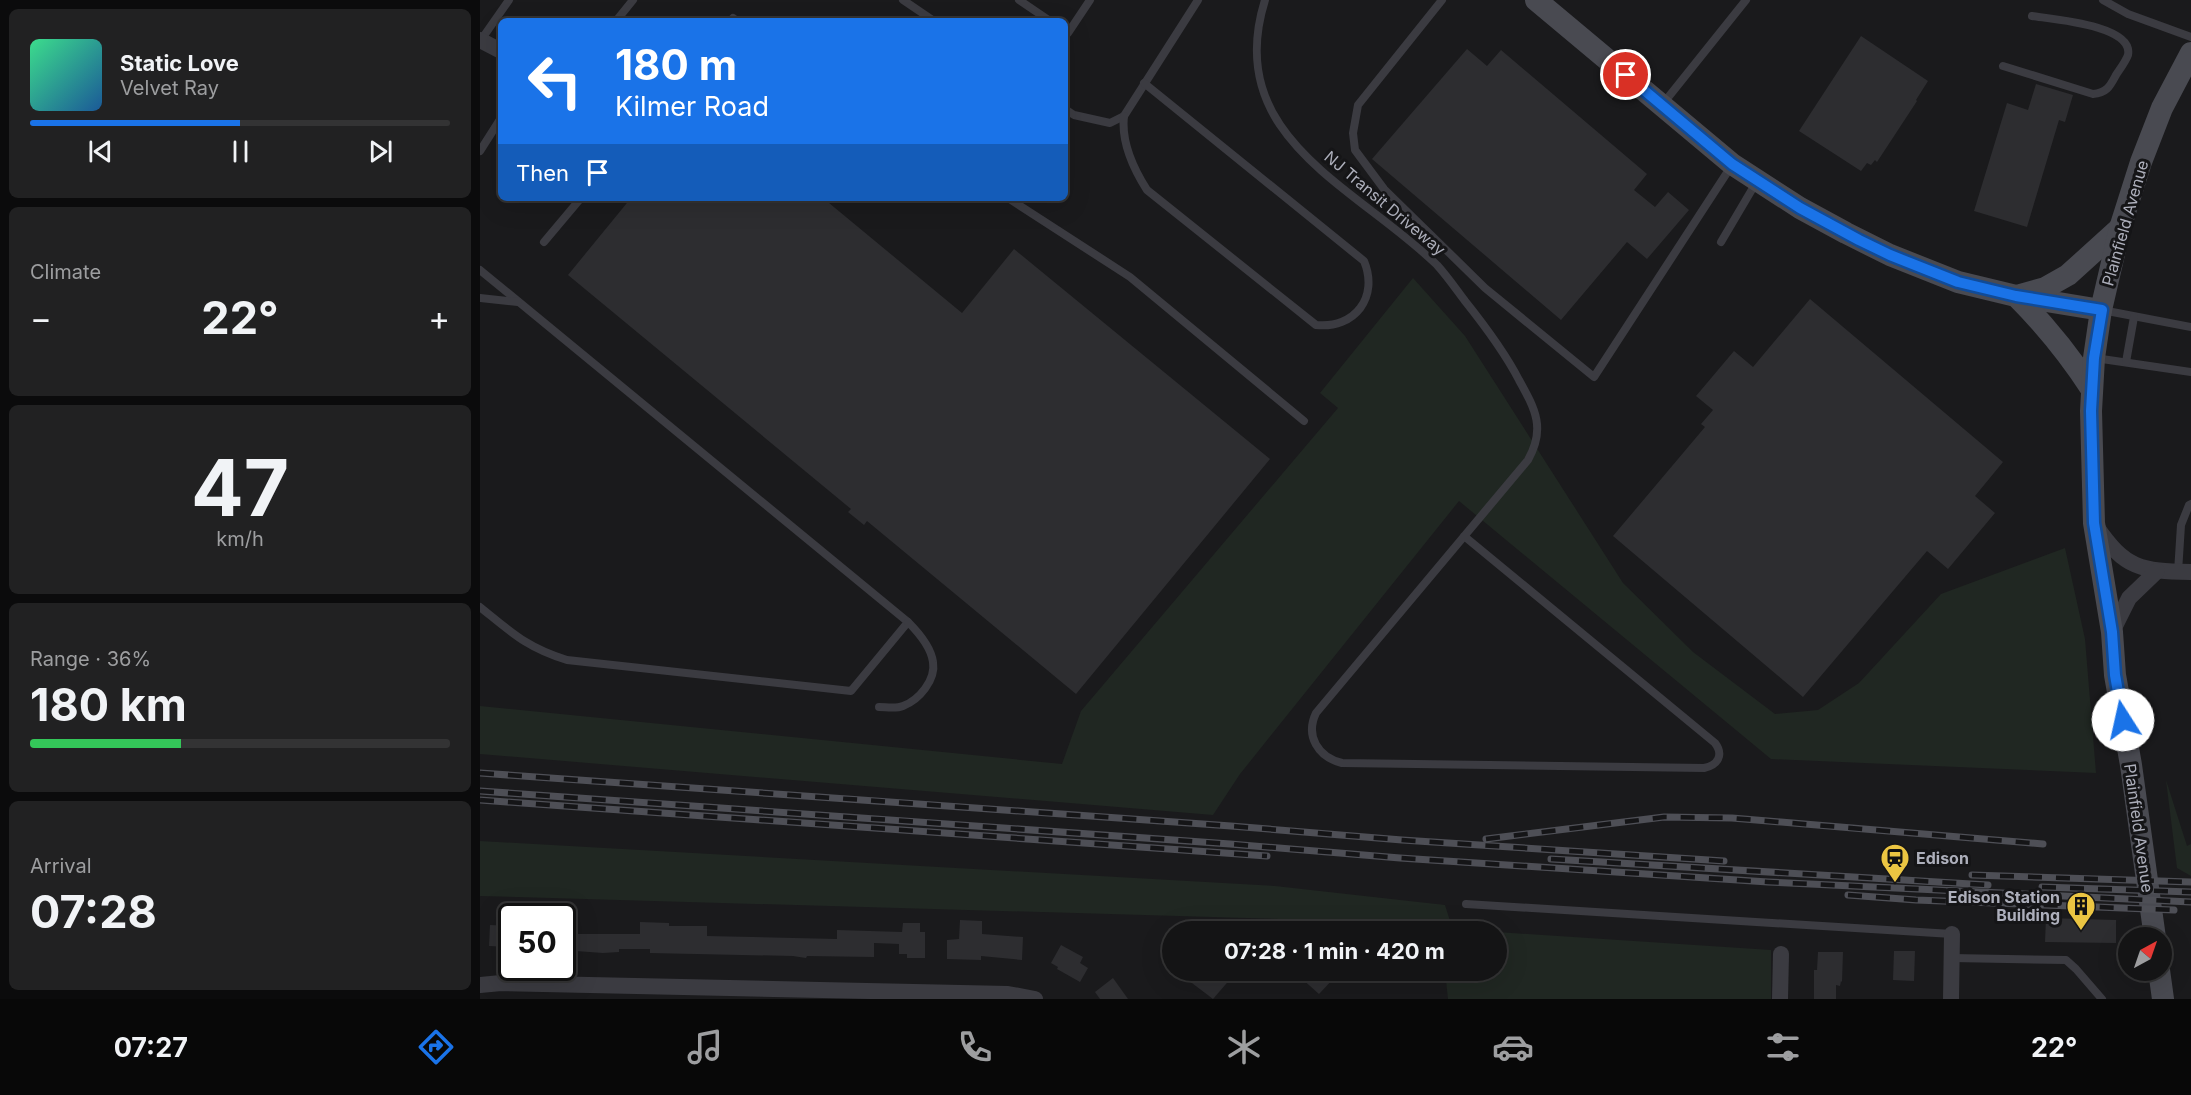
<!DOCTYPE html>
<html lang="en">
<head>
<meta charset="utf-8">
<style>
	:root { --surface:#141415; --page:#212122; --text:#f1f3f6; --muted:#9d9ea0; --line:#333334; --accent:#1a73e8 }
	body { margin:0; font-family:Inter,sans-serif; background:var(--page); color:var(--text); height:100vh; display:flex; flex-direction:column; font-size:22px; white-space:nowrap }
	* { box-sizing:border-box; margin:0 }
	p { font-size:20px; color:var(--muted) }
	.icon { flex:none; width:33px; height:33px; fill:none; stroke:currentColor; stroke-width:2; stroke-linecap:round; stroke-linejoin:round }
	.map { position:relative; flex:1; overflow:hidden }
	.drawer { display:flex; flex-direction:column; gap:9px; padding:9px; background:#0b0b0c; width:480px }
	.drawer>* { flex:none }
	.top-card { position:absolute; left:18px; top:18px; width:570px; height:183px; border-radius:9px; box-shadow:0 6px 24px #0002,0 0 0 2px var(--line); background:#1a73e8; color:#fff; overflow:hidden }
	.needle { width:39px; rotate:40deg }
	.tools { position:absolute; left:1638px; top:927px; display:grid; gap:12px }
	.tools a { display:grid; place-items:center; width:54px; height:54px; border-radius:50%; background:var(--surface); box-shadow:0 6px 24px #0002,0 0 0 2px var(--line); font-size:30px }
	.speed { position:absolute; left:18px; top:903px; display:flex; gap:12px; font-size:30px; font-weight:700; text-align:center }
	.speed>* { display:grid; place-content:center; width:78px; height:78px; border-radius:50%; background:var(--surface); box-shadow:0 6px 24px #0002,0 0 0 2px var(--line); line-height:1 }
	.speed .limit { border:3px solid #111; border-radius:9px; background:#fff; color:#111 }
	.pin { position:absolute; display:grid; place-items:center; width:51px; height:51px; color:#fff; margin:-26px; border:3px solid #fff; border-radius:50%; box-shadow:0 2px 6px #0007 }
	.me { position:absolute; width:66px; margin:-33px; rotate:350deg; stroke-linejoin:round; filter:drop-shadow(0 0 4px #0008) }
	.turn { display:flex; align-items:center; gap:21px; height:126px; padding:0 18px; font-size:27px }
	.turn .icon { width:78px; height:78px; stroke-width:2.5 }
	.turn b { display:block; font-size:42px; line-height:51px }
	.then { display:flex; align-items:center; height:57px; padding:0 18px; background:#0003; gap:12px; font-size:22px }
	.big { font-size:45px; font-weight:700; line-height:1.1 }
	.drawer .widget { flex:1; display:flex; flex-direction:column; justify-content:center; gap:9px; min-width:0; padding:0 21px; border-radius:9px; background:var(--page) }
	.drawer .dial { align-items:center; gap:0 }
	.dial b { font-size:78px; line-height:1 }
	.song { display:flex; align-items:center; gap:18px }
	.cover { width:72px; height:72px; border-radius:9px; background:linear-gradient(135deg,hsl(150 70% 55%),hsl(210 70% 35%)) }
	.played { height:6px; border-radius:3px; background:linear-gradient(90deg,var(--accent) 50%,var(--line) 50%) }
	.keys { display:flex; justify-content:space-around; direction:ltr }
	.heat { display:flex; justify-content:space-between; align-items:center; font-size:33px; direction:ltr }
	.charge { height:9px; border-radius:4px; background:linear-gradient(90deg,#34c759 36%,var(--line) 0) }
	.trip { position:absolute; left:682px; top:921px; width:345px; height:60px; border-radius:30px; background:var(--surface); box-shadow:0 6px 24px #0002,0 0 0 2px var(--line); font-weight:700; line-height:60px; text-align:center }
	.dock { display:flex; height:96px; justify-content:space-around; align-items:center; background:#080808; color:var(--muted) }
	.dock .icon { width:42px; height:42px }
	.dock .current { color:var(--accent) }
	.dock b { font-size:27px; color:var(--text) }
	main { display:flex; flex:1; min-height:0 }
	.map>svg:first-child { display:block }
	.green { fill:#202722 }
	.building { fill:#2d2d30 }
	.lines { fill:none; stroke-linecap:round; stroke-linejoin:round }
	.lane { stroke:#3b3b41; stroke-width:8 }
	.street { stroke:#3b3b41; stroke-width:16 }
	.secondary { stroke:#494a51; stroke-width:22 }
	.rail-casing { stroke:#4e4f56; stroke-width:7 }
	.rail { stroke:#151517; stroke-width:4.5; stroke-dasharray:14; stroke-linecap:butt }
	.route-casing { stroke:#114b97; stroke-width:15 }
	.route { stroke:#1a73e8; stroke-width:10 }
	.labels { text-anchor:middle; stroke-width:6; stroke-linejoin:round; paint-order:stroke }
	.street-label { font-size:16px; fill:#adafbb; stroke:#151517 }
	.poi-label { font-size:16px; font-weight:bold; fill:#adafbb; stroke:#151517; text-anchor:start }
</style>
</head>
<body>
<main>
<section class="drawer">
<div class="widget">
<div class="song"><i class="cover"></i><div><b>Static Love</b><p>Velvet Ray</p></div></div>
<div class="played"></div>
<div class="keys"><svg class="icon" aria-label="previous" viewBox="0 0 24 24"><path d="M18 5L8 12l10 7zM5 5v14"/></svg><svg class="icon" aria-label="pause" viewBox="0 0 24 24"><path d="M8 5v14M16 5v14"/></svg><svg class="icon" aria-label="next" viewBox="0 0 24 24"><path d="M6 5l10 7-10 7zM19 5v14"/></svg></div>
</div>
<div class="widget"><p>Climate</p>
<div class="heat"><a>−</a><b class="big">22°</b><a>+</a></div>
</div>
<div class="widget dial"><b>47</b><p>km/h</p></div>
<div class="widget"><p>Range · 36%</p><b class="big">180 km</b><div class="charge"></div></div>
<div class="widget"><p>Arrival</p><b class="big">07:28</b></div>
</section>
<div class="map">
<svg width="1711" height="999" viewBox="0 0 1711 999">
	<rect width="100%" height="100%" fill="#1a1a1c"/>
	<!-- green -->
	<g class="green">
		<path d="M 933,278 L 985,336 L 1143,583 L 1213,652 L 1295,714 L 1338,710 L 1379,683 L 1461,594 L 1585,548 L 1605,639 L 1616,773 L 1291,759 L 979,501 L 760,774 L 733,815 L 0,754 L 0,706 L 582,764 L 601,711 L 858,408 L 840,393 Z"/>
		<path d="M 1686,780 L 1707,846 L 1711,844 L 1711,876 L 1697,868 Z"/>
		<path d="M 0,841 L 795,886 L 965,905 L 971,924 L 983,930 L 1002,931 L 925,931 L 872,921 L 0,896 Z"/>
		<path d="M 1017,932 L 1291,950 L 1291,999 L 968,999 L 965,971 L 1017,970 Z"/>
	</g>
	<!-- building -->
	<g class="building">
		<path d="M 1381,36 L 1448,81 L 1436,100 L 1437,101 L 1397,162 L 1395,160 L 1391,165 L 1387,163 L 1381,171 L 1319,131 Z"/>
		<path d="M 987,49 L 1007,66 L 1021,50 L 1167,174 L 1154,190 L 1175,207 L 1188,192 L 1209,210 L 1167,259 L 1147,242 L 1081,320 L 892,159 Z"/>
		<path d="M 1556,84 L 1593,95 L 1585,122 L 1579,120 L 1547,227 L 1494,211 L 1527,103 L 1548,110 Z"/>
		<path d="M 151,198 L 343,198 L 482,313 L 534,249 L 790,459 L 596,694 L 387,521 L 384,525 L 368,512 L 371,509 L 88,275 Z"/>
		<path d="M 1330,299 L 1523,462 L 1495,496 L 1515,513 L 1468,569 L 1447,551 L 1323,697 L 1133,536 L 1225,427 L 1221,424 L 1233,410 L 1216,396 L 1254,351 L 1273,367 Z"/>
		<path d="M 1566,918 L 1636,920 L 1636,943 L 1565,942 Z"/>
		<path d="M 480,920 L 502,921 L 502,934 L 543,937 L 542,960 L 501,956 L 501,960 L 467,959 L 467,940 L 479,939 Z"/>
		<path d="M 160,922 L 189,923 L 189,926 L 227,926 L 227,936 L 357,939 L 357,930 L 422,932 L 423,923 L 440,923 L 440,932 L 445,932 L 445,958 L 427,958 L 427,954 L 419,954 L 419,944 L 394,943 L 394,957 L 327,956 L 326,958 L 313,956 L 170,953 L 170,949 L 139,949 L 139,952 L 123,953 L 82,950 L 82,934 L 160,934 Z"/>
		<path d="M 10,925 L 32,926 L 32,947 L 9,946 Z"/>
		<path d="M 581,945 L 603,957 L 600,963 L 608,968 L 600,982 L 577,969 L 578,967 L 571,963 Z"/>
		<path d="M 1414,951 L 1435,951 L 1434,981 L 1413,980 Z"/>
		<path d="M 1338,952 L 1363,952 L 1362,982 L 1361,981 L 1360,986 L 1356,985 L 1356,999 L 1334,999 L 1334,970 L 1337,970 Z"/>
		<path d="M 716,970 L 758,970 L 733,999 L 708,980 Z"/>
		<path d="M 827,970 L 847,970 L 854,978 L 839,994 L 820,977 Z"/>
		<path d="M 633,978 L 648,999 L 620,999 L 615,992 Z"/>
	</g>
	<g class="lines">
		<!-- lane -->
		<g class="lane">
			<path d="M 423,0 L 454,21"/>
			<path d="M 539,0 L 570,21"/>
			<path d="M 785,0 C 742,138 876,186 957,265 C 967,276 976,289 985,301 C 1005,326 1024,351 1039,380 C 1055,409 1066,428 1048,460 C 977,544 907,629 836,713 C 825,736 838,757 862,763 L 1224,768 C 1238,765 1244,755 1235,743 L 984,536"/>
			<path d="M 962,0 L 878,105 L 873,133 L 875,150 L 904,189 L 1005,288 L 1114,377 L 1252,165"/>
			<path d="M 1623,0 L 1648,14 L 1711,37"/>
			<path d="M 136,21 L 153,0"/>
			<path d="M 250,21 L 253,18 L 257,21"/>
			<path d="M 585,31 L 588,33 L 610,0"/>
			<path d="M 1,40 L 29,0"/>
			<path d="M 1523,66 L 1613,94 C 1627,93 1630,86 1636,75 C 1640,69 1646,61 1648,55 C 1654,25 1570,19 1552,16"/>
			<path d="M 1182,105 L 1266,0"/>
			<path d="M 585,109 L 594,115 L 630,123 L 644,116 L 718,0"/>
			<path d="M 644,116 C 641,142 653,168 667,190 L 836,325 C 875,329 899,297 884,261 L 664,83"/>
			<path d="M 0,151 L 21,118"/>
			<path d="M 528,198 L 650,277 L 824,421"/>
			<path d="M 64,242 L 101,198"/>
			<path d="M 1241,242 L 1277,181"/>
			<path d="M 0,270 L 428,622 L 371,691 L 87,660 C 47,648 31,632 0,607"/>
			<path d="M 0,298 L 38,302"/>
			<path d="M 1622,310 L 1711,327"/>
			<path d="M 1615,358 L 1711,372"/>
			<path d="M 1646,362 L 1654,317"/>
			<path d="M 1698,572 L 1701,525 L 1709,505 L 1711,504"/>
			<path d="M 399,707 C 406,707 416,709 423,706 C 439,700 456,680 453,662 C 451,647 438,632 428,622"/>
			<path d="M 986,904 L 1472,934"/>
			<path d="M 1472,958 L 1586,960 L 1596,969 L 1622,999"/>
		</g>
		<!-- street -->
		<g class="street">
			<path d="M 0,40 L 21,51"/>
			<path d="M 1616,526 C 1645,569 1661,571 1711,572"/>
			<path d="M 1632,632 L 1649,598 L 1677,571"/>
			<path d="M 0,985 L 21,983 L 528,994 L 555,999"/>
			<path d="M 1300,999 L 1301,954"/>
			<path d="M 1471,999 L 1472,934"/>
		</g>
		<!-- secondary -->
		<g class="secondary">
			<path d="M 1056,0 L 1252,164 L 1320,208 L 1366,233 L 1410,255 L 1478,282 L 1536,296 L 1621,310"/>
			<path d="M 1540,295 L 1565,288 L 1588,275 L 1640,228"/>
			<path d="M 1536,296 C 1565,325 1590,356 1612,390"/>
			<path d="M 1675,938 L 1651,765 L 1635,675 L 1632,632 L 1614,523 L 1611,411 L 1614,358 L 1621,310 L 1640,228 L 1661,162 L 1682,108 L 1711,53"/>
			<path d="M 1679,970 L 1683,999"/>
		</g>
		<!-- rail casing -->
		<g class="rail-casing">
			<g id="rail">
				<path d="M 0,773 L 751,826 L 922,840 L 1244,861"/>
				<path d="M 0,791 L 750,844 L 920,858 L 1288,882 L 1711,902"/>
				<path d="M 0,800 L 787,856"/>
				<path d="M 1006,839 L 1184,817 L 1252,818 L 1563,844"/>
				<path d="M 1071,859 L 1508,885"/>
				<path d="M 1492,875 L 1711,882"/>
				<path d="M 1562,887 L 1711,892"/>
				<path d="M 1368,895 L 1436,900 L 1694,910"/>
			</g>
		</g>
		<!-- rail -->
		<use href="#rail" class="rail"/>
	</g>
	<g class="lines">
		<!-- route casing -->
		<g class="route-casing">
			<path id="route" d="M 1146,75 L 1252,164 L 1320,208 L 1379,240 L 1410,255 L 1478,282 L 1536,296 L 1622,310 L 1614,358 L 1611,411 L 1614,523 L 1632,632 L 1635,675 L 1643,720"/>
		</g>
		<!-- route -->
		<use href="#route" class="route"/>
	</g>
	<!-- icons -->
	<defs>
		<g id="station-pin" transform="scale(1.5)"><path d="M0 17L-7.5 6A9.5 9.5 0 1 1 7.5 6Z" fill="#ebc542" stroke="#151517"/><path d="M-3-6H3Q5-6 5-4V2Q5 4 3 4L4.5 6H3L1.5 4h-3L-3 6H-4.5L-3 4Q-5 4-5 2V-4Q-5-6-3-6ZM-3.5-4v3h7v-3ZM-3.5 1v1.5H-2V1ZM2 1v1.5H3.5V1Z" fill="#111"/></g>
		<g id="building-pin" transform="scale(1.5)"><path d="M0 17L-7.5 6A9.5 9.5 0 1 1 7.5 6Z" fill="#ebc542" stroke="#151517"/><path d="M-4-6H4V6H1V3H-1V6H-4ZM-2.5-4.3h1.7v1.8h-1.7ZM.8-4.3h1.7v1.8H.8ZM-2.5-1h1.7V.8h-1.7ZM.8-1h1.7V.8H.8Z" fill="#111"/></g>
	</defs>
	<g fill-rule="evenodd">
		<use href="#station-pin" x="1415" y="858"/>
		<use href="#building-pin" x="1601" y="906"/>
	</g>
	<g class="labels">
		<!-- street labels -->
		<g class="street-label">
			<text transform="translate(905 203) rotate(40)" y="6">NJ Transit Driveway</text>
			<text transform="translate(1645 223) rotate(-74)" y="6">Plainfield Avenue</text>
			<text transform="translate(1659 828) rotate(82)" y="6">Plainfield Avenue</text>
		</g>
		<!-- poi labels -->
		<g class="poi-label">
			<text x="1436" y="864">Edison</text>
			<text x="1580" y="903" text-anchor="end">Edison Station<tspan x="1580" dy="18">Building</tspan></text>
		</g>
	</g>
</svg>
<div class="tools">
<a><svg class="needle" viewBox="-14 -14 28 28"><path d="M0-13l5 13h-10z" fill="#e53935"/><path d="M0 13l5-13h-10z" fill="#9d9ea0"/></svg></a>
</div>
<div class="speed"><div class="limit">50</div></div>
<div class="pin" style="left:1146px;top:75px;background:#d93025"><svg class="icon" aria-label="arrive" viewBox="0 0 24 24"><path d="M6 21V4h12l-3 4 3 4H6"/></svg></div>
<svg class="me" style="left:1643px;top:720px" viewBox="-20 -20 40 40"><circle r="19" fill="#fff"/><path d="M0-13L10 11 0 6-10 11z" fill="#1a73e8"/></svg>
<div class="trip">07:28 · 1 min · 420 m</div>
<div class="top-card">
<div class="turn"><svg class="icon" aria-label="left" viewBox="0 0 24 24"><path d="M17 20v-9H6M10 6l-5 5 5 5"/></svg><div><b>180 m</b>Kilmer Road</div></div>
<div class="then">Then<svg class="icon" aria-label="arrive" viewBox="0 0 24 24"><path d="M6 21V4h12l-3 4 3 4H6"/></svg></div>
</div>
</div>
</main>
<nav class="dock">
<b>07:27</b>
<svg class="icon current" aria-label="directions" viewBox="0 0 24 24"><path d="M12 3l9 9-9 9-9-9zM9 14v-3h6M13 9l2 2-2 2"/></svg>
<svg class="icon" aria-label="music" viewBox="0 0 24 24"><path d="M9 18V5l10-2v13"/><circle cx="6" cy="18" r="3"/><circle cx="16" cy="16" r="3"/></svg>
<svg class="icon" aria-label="phone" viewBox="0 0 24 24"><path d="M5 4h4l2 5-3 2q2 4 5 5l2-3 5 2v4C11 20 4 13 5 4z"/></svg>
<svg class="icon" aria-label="climate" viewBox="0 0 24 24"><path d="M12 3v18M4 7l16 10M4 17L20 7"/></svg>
<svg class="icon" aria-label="car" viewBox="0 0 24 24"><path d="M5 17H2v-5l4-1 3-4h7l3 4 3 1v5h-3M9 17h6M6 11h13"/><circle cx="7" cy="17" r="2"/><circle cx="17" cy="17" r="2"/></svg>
<svg class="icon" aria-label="filters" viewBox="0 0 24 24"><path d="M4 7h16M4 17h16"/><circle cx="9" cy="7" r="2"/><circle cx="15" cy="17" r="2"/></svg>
<b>22°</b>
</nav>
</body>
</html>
